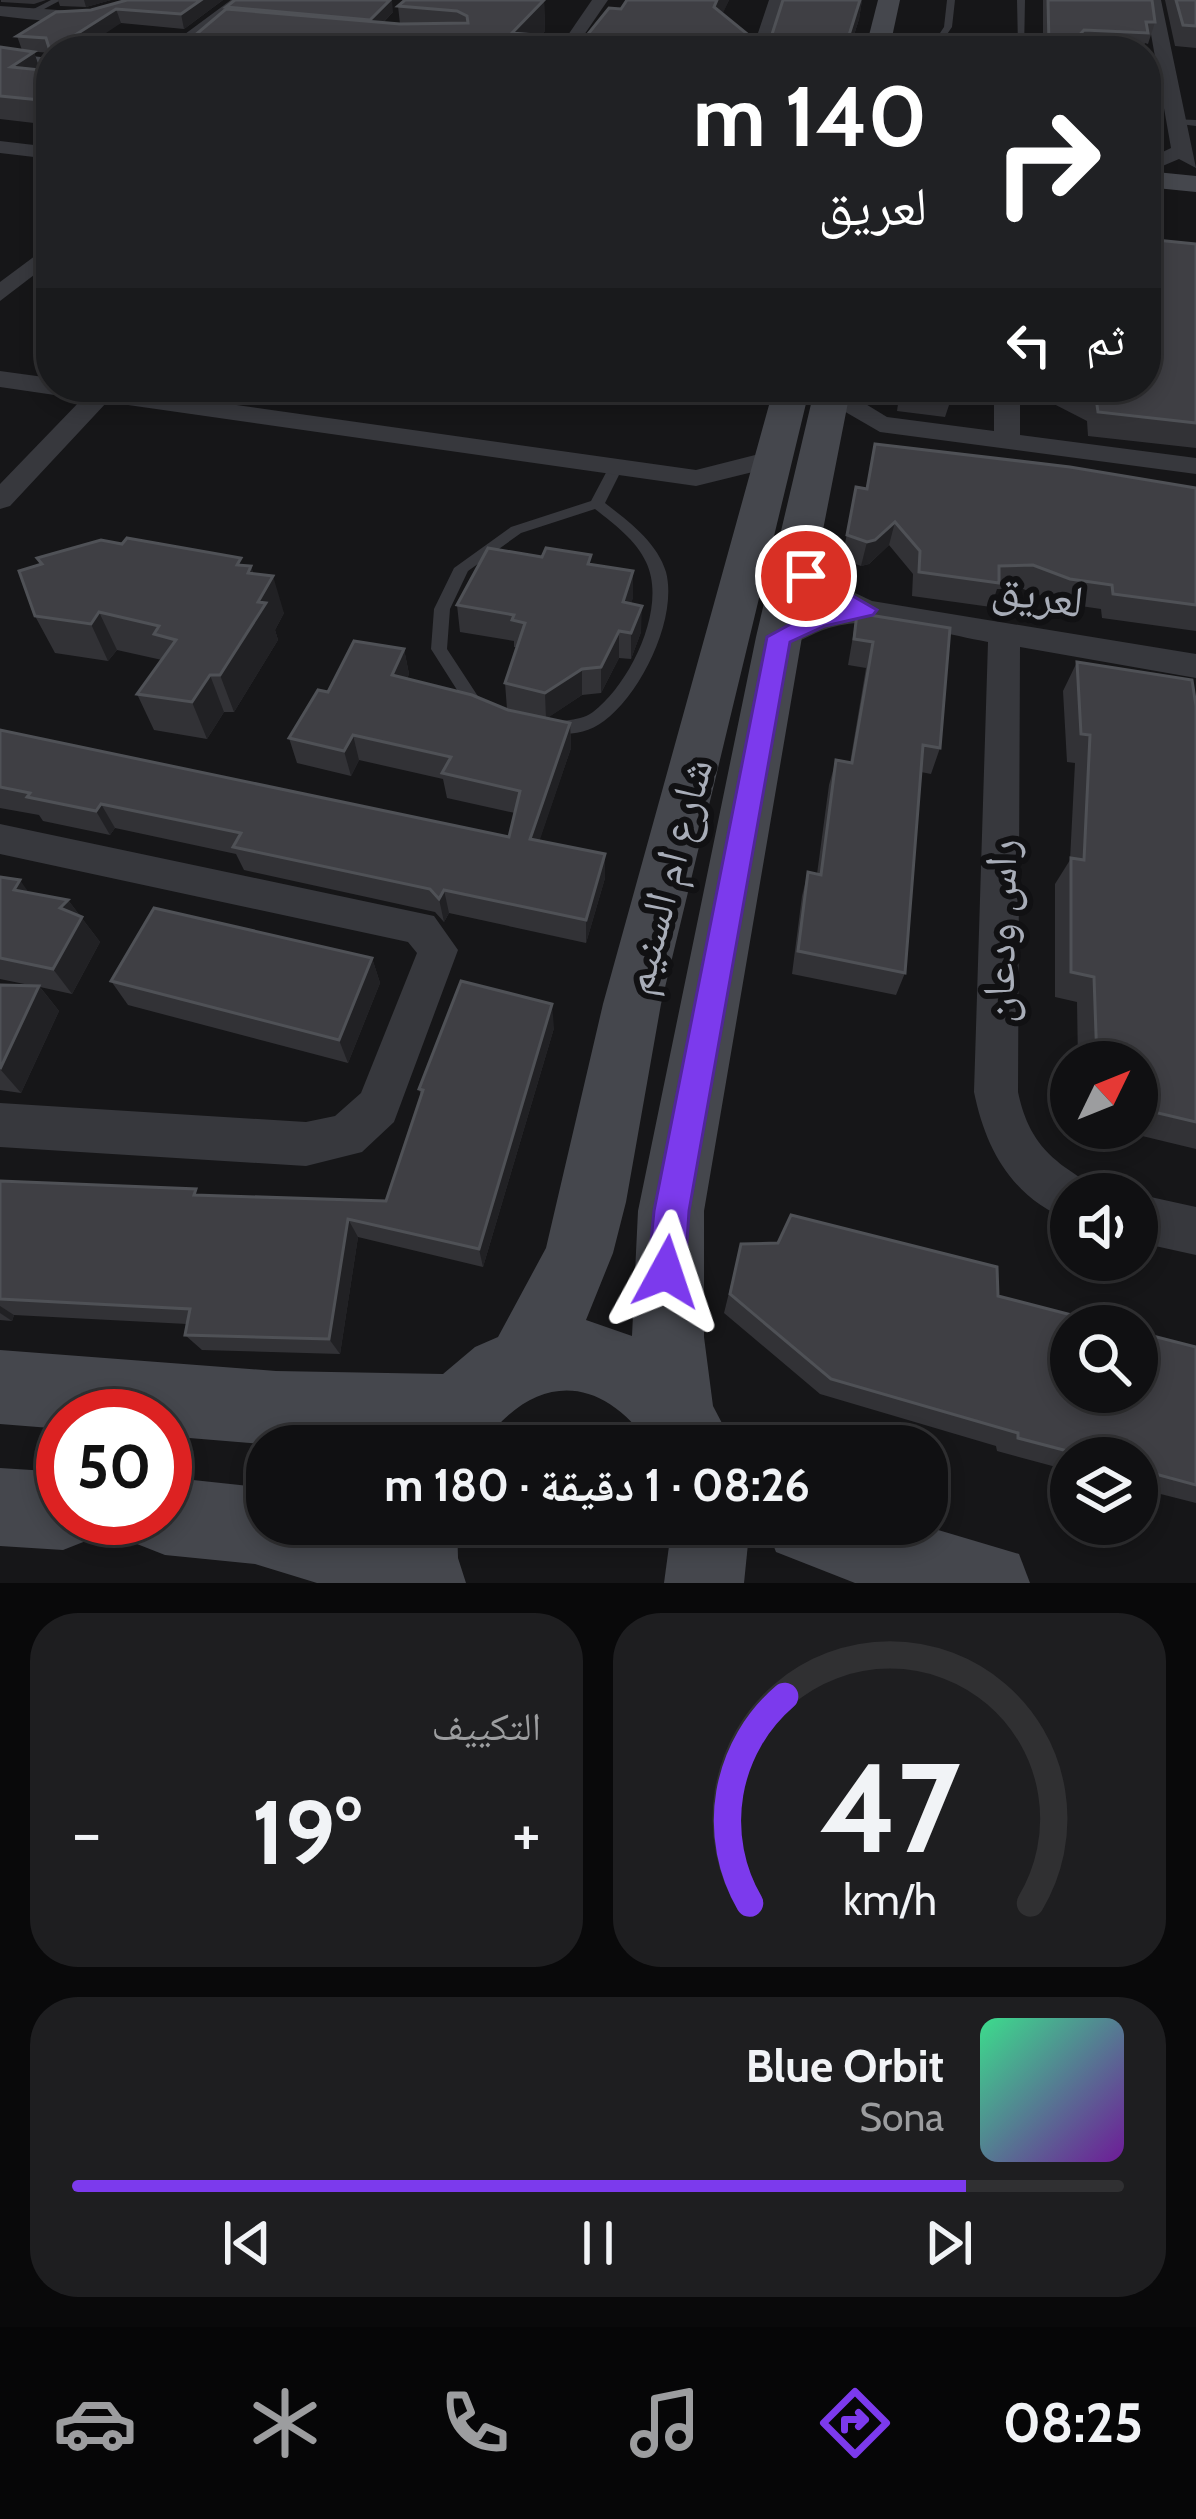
<!DOCTYPE html>
<html lang="ar">
<head>
<meta charset="utf-8">
<style>
	:root { --surface:#101012; --page:#1e1e20; --text:#f1f3f6; --muted:#9c9d9f; --line:#303032; --accent:#7c3aed }
	body { margin:0; font-family:Cabin,"Noto Naskh Arabic",sans-serif; background:var(--page); color:var(--text); direction:rtl; height:100vh; display:flex; flex-direction:column; font-size:45px; white-space:nowrap }
	* { box-sizing:border-box; margin:0 }
	p { font-size:39px; color:var(--muted) }
	.icon { flex:none; width:66px; height:66px; fill:none; stroke:currentColor; stroke-width:2; stroke-linecap:round; stroke-linejoin:round }
	.map { position:relative; height:1583px; overflow:hidden; direction:ltr }
	.drawer { display:flex; flex-direction:column; gap:30px; padding:30px; background:#09090a; flex:1 }
	.drawer>* { flex:none }
	.banner { position:absolute; left:36px; top:36px; width:1125px; height:366px; border-radius:48px; box-shadow:0 6px 18px #0003,0 0 0 3px var(--line); direction:rtl; background:#202124; color:#fff; overflow:hidden }
	.needle { width:78px; rotate:47deg }
	.fabs { position:absolute; left:1050px; top:1041px; display:grid; gap:24px }
	.fabs a { display:grid; place-items:center; width:108px; height:108px; border-radius:50%; background:var(--surface); box-shadow:0 6px 18px #0003,0 0 0 3px var(--line); font-size:60px }
	.speed { position:absolute; left:36px; top:1389px; display:flex; gap:24px; font-size:60px; font-weight:700; text-align:center }
	.speed>* { display:grid; place-content:center; width:156px; height:156px; border-radius:50%; background:var(--surface); box-shadow:0 6px 18px #0003,0 0 0 3px var(--line); line-height:1 }
	.speed .limit { border:18px solid #d22; background:#fff; color:#111 }
	.pin { position:absolute; display:grid; place-items:center; width:102px; height:102px; color:#fff; margin:-51px; border:6px solid #fff; border-radius:50%; box-shadow:0 3px 12px #0007 }
	.me { position:absolute; width:132px; margin:-66px; rotate:5deg; stroke-linejoin:round; filter:drop-shadow(0 0 9px #0008) }
	.turn { display:flex; align-items:center; gap:42px; height:252px; padding:0 36px; font-size:54px }
	.turn .icon { width:156px; height:156px; stroke-width:2.5 }
	.turn b { display:block; font-size:84px; line-height:102px }
	.then { display:flex; align-items:center; height:114px; padding:0 36px; background:#0003; gap:24px; font-size:45px }
	.big { font-size:90px; font-weight:800; line-height:1.1 }
	.drawer .widget { flex:1; display:flex; flex-direction:column; justify-content:center; gap:18px; min-width:0; padding:0 42px; border-radius:48px; background:var(--page) }
	.drawer .dial { align-items:center; gap:0 }
	.dial svg { height:312px; overflow:visible; fill:none; stroke:var(--line); stroke-width:7; stroke-linecap:round; text-anchor:middle }
	.dial text { fill:var(--text); stroke:none }
	.song { display:flex; align-items:center; gap:36px }
	.cover { width:144px; height:144px; border-radius:18px; background:linear-gradient(135deg,hsl(150 70% 55%),hsl(280 70% 35%)) }
	.played { height:12px; border-radius:6px; background:linear-gradient(90deg,var(--accent) 85%,var(--line) 85%) }
	.keys { display:flex; justify-content:space-around; direction:ltr }
	.heat { display:flex; justify-content:space-between; align-items:center; font-size:66px; direction:ltr }
	.drawer .tiles { flex:1; display:grid; gap:30px; grid-template-columns:1fr 1fr }
	.widget:last-child { grid-column:span 2 }
	.trip { position:absolute; left:246px; top:1425px; width:702px; height:120px; border-radius:48px; background:var(--surface); box-shadow:0 6px 18px #0003,0 0 0 3px var(--line); font-weight:800; line-height:120px; text-align:center; direction:rtl }
	.dock { display:flex; height:192px; justify-content:space-around; align-items:center; background:#060607; color:var(--muted) }
	.dock .icon { width:84px; height:84px }
	.dock .on { color:var(--accent) }
	.dock b { font-size:54px; color:var(--text) }
	.map>svg:first-child { display:block }
	.lines { fill:none; stroke-linecap:round; stroke-linejoin:round }
	.lane { fill:#37383d; fill-rule:evenodd }
	.street { fill:#37383d; fill-rule:evenodd }
	.secondary { fill:#45474d; fill-rule:evenodd }
	.wall { fill:#323236 }
	.shaded-wall { fill:#212124 }
	.building { fill:#3f3f44; stroke:#4f5156; stroke-width:3 }
	.route { fill:#7c3aed; stroke:#51269a; stroke-width:3 }
	.labels { text-anchor:middle; stroke-width:12; stroke-linejoin:round; paint-order:stroke }
	.street-label { font-size:45px; fill:#a8adb8; stroke:#111113 }
</style>
</head>
<body>
<div class="map">
<svg width="1196" height="1583" viewBox="0 0 1196 1583">
	<rect width="100%" height="100%" fill="#161618"/>
	<g class="lines">
		<!-- lane -->
		<g class="lane">
			<path d="M 51,0 L 61,0 L 31,16 L 24,14 Z"/>
			<path d="M 947,0 L 955,0 L 952,27 L 943,40 L 970,43 L 973,47 L 934,42 L 944,27 Z"/>
			<path d="M 1017,0 L 1025,0 L 1024,51 L 1006,47 L 1018,46 Z"/>
			<path d="M 1146,80 L 1171,86 L 1167,89 L 1146,86 Z"/>
			<path d="M 1172,119 L 1196,120 L 1196,126 L 1172,123 Z"/>
			<path d="M 616,463 L 623,467 L 605,503 C 628,521 657,542 666,572 C 678,618 641,694 604,721 C 588,733 571,735 551,734 L 542,728 C 555,717 577,724 593,712 C 630,684 668,607 646,562 C 636,540 614,524 595,509 L 521,533 L 468,571 L 450,609 L 447,649 L 483,704 L 492,711 L 484,717 L 471,712 L 431,649 L 434,609 L 454,568 L 511,527 L 591,501 L 609,467 Z"/>
		</g>
		<!-- street -->
		<g class="street">
			<path d="M 126,0 L 146,0 C 104,32 49,21 0,16 L 0,6 L 87,12 Z"/>
			<path d="M 231,0 L 249,0 L 181,51 L 162,51 Z"/>
			<path d="M 592,0 L 608,0 L 573,51 L 557,51 Z"/>
			<path d="M 769,0 L 785,0 L 768,51 L 752,51 Z"/>
			<path d="M 1145,0 L 1161,0 L 1196,168 L 1179,159 L 1146,173 L 1146,160 L 1171,148 Z"/>
			<path d="M 0,141 L 51,147 L 51,159 L 0,153 Z"/>
			<path d="M 51,244 L 51,262 L 0,301 L 0,282 Z"/>
			<path d="M 0,371 L 51,378 L 51,387 L 109,387 L 696,470 L 775,450 L 789,458 L 785,464 L 696,486 L 107,402 L 10,506 L 0,509 L 0,484 L 82,399 L 0,387 Z"/>
			<path d="M 829,387 L 841,389 L 887,417 L 994,431 L 994,387 L 1020,387 L 1020,435 L 1196,458 L 1196,474 L 880,432 L 823,399 L 819,394 Z"/>
			<path d="M 795,552 L 806,555 L 834,583 L 872,601 L 1196,654 L 1196,678 L 1020,647 L 1018,1092 C 1024,1120 1034,1142 1057,1161 C 1070,1173 1086,1177 1093,1194 L 1071,1194 L 1071,1221 C 1013,1198 986,1151 974,1092 L 988,642 C 937,633 880,613 829,628 C 808,634 790,651 768,645 L 763,637 L 768,629 L 831,606 C 810,596 793,581 780,562 L 784,555 Z"/>
			<path d="M 0,824 L 434,916 L 458,950 L 394,1122 L 362,1152 L 306,1166 L 0,1147 L 0,1103 L 306,1122 L 335,1116 L 361,1093 L 417,953 L 408,942 L 0,854 Z"/>
			<path d="M 1137,1194 L 1196,1207 L 1196,1255 L 1137,1242 Z"/>
		</g>
		<!-- secondary -->
		<g class="secondary">
			<path d="M 878,0 L 900,0 L 889,51 L 865,51 Z"/>
			<path d="M 0,53 L 51,58 L 51,72 L 0,67 Z"/>
			<path d="M 1146,171 L 1196,176 L 1196,192 L 1146,187 Z"/>
			<path d="M 774,387 L 810,387 L 661,1004 L 626,1202 L 613,1253 L 586,1320 L 632,1336 L 638,1211 L 756,637 L 815,387 L 851,387 L 802,637 L 704,1211 L 704,1337 L 713,1406 L 734,1446 L 651,1446 C 599,1371 533,1373 481,1446 L 276,1445 L 165,1436 L 165,1416 L 63,1416 L 63,1429 L 0,1424 L 0,1350 L 276,1371 L 443,1374 L 475,1347 L 498,1337 L 546,1248 L 603,1004 Z"/>
			<path d="M 0,1468 L 63,1472 L 63,1518 L 99,1518 L 91,1539 L 63,1550 L 0,1546 Z"/>
			<path d="M 165,1477 L 267,1488 L 267,1524 L 368,1524 L 379,1530 L 379,1524 L 457,1524 L 458,1558 L 466,1583 L 317,1583 L 255,1564 L 165,1555 L 137,1544 L 127,1518 L 165,1518 Z"/>
			<path d="M 672,1524 L 750,1524 L 744,1583 L 664,1583 Z"/>
			<path d="M 765,1524 L 918,1524 L 1019,1554 L 1030,1583 L 855,1583 L 776,1552 Z"/>
		</g>
	</g>
	<!-- wall -->
	<g class="wall">
		<path d="M 1,0 L 46,0 L 34,4 L 1,2 Z"/>
		<path d="M 58,0 L 111,0 L 86,7 L 60,6 Z"/>
		<path d="M 223,0 L 184,29 L 121,23 L 51,51 L 51,53 L 26,51 L 34,52 L 40,70 L 51,71 L 51,125 L 0,119 L 0,47 L 22,50 L 17,36 L 91,10 Z"/>
		<path d="M 544,0 L 545,31 L 541,35 L 584,39 L 621,9 L 627,0 L 729,0 L 722,14 L 767,50 L 783,0 L 862,0 L 859,19 L 849,51 L 198,51 L 194,36 L 226,9 L 226,7 L 393,12 L 383,23 L 400,24 L 398,6 Z"/>
		<path d="M 1043,0 L 1152,0 L 1155,22 L 1148,44 L 1145,43 L 1142,51 L 939,51 L 987,45 L 1043,43 Z"/>
		<path d="M 1165,0 L 1196,0 L 1196,48 L 1175,46 Z"/>
		<path d="M 1196,244 L 1196,448 L 1088,436 L 1087,421 L 1050,402 L 1056,387 L 1146,387 Z"/>
		<path d="M 882,387 L 979,387 L 973,405 L 950,402 L 945,417 L 897,411 L 900,390 Z"/>
		<path d="M 875,444 L 1196,488 L 1196,631 L 1102,618 L 1101,609 L 1060,603 L 1023,589 L 997,589 L 991,607 L 912,596 L 913,574 L 889,545 L 869,564 L 861,566 L 842,559 L 856,487 L 866,489 Z"/>
		<path d="M 37,558 L 251,566 L 253,573 L 284,613 L 275,630 L 278,640 L 234,712 L 224,712 L 207,739 L 154,730 L 137,694 L 162,660 L 117,650 L 108,661 L 55,653 L 35,616 L 40,564 Z"/>
		<path d="M 591,564 L 633,598 L 630,604 L 641,632 L 631,659 L 619,658 L 601,693 L 582,695 L 547,718 L 570,723 L 571,748 L 539,841 L 605,854 L 605,878 L 586,943 L 449,913 L 444,922 L 435,912 L 244,870 L 236,854 L 115,828 L 110,835 L 43,821 L 39,815 L 0,808 L 0,730 L 509,837 L 515,813 L 447,798 L 443,779 L 359,760 L 351,776 L 297,763 L 289,738 L 328,692 L 404,649 L 409,674 L 407,679 L 508,710 L 529,715 L 507,709 L 505,683 L 517,647 L 514,647 L 514,641 L 460,632 L 457,605 Z"/>
		<path d="M 857,613 L 940,748 L 931,774 L 921,772 L 905,973 L 896,995 L 792,974 L 802,896 L 808,872 L 817,874 L 829,785 L 836,760 L 850,763 L 866,668 L 848,665 Z"/>
		<path d="M 1077,662 L 1196,706 L 1196,1149 L 1109,1128 L 1137,1128 L 1137,1062 L 1078,1062 L 1077,1002 L 1055,997 L 1055,884 L 1070,860 L 1075,763 L 1067,762 L 1063,691 Z"/>
		<path d="M 0,877 L 29,893 L 68,900 L 100,942 L 72,994 L 40,987 L 59,1011 L 21,1093 L 0,1090 L 0,985 L 34,986 L 0,979 Z"/>
		<path d="M 372,958 L 380,983 L 348,1063 L 128,1005 L 111,981 Z"/>
		<path d="M 554,1028 L 483,1267 L 358,1237 L 340,1354 L 202,1350 L 185,1335 L 187,1324 L 14,1315 L 12,1321 L 0,1320 L 0,1181 L 201,1195 L 386,1201 L 421,1096 L 419,1089 Z"/>
		<path d="M 741,1244 L 998,1296 L 1196,1347 L 1196,1503 L 1137,1488 L 1137,1458 L 1071,1458 L 1071,1471 L 997,1451 L 996,1446 L 820,1394 L 724,1313 Z"/>
	</g>
	<!-- shaded-wall -->
	<g class="shaded-wall">
		<path d="M 84,0 L 111,0 L 86,7 Z"/>
		<path d="M 201,0 L 223,0 L 184,29 L 181,14 Z"/>
		<path d="M 390,0 L 392,0 L 393,12 L 372,34 L 370,20 Z"/>
		<path d="M 544,0 L 545,31 L 526,51 L 512,33 Z"/>
		<path d="M 717,0 L 729,0 L 712,37 L 714,7 Z"/>
		<path d="M 860,0 L 862,0 L 859,19 L 849,51 L 844,51 Z"/>
		<path d="M 116,9 L 121,23 L 79,51 L 51,51 L 51,53 L 50,51 Z"/>
		<path d="M 1084,30 L 1078,51 L 1065,51 Z"/>
		<path d="M 34,52 L 42,76 L 11,67 Z"/>
		<path d="M 895,522 L 889,545 L 869,564 L 861,566 L 867,542 Z"/>
		<path d="M 251,566 L 260,598 L 273,576 L 284,613 L 275,630 L 278,640 L 234,712 L 220,675 Z"/>
		<path d="M 633,571 L 633,598 L 622,629 L 623,602 Z"/>
		<path d="M 642,606 L 641,632 L 631,659 L 631,633 Z"/>
		<path d="M 99,612 L 117,650 L 108,661 L 91,624 Z"/>
		<path d="M 619,631 L 619,658 L 601,693 L 601,667 Z"/>
		<path d="M 404,649 L 409,674 L 397,701 L 392,675 Z"/>
		<path d="M 582,669 L 582,695 L 546,719 L 545,693 Z"/>
		<path d="M 210,675 L 224,712 L 207,739 L 192,702 Z"/>
		<path d="M 570,723 L 571,748 L 532,863 L 530,839 Z"/>
		<path d="M 353,735 L 359,760 L 351,776 L 344,751 Z"/>
		<path d="M 101,804 L 115,828 L 110,835 L 96,811 Z"/>
		<path d="M 605,854 L 605,878 L 586,943 L 586,920 Z"/>
		<path d="M 20,880 L 39,907 L 14,890 Z"/>
		<path d="M 444,890 L 449,913 L 444,922 L 439,899 Z"/>
		<path d="M 68,900 L 100,942 L 72,994 L 53,969 L 60,908 Z"/>
		<path d="M 372,958 L 380,983 L 348,1063 L 339,1040 Z"/>
		<path d="M 39,986 L 59,1011 L 21,1093 L 0,1069 Z"/>
		<path d="M 552,1004 L 554,1028 L 483,1267 L 479,1249 Z"/>
		<path d="M 348,1219 L 358,1237 L 340,1354 L 329,1339 Z"/>
		<path d="M 0,1306 L 14,1315 L 12,1321 L 0,1313 Z"/>
	</g>
	<!-- building -->
	<g class="building">
		<path d="M 127,0 L 201,0 L 181,14 L 116,9 L 50,51 L 46,38 L 17,36 L 56,12 L 91,10 Z"/>
		<path d="M 235,0 L 390,0 L 370,20 L 226,7 Z"/>
		<path d="M 405,0 L 544,0 L 512,33 L 584,39 L 609,8 L 621,9 L 627,0 L 717,0 L 714,7 L 767,50 L 783,0 L 860,0 L 844,51 L 365,51 L 194,36 L 226,9 L 400,24 L 468,23 L 467,16 L 457,11 L 398,6 Z"/>
		<path d="M 1048,0 L 1152,0 L 1155,22 L 1146,22 L 1148,33 L 1084,30 L 1065,51 L 939,51 L 953,39 L 987,45 L 1007,36 L 1049,44 Z"/>
		<path d="M 1176,0 L 1196,0 L 1196,26 L 1183,25 Z"/>
		<path d="M 0,47 L 34,52 L 11,67 L 51,71 L 51,101 L 0,96 Z"/>
		<path d="M 1146,239 L 1196,244 L 1196,423 L 1098,412 L 1096,398 L 1075,387 L 1146,387 Z"/>
		<path d="M 903,387 L 952,387 L 952,394 Z"/>
		<path d="M 875,444 L 1070,467 L 1196,488 L 1196,605 L 1113,594 L 1112,585 L 1070,579 L 1033,565 L 999,566 L 999,583 L 919,572 L 920,551 L 895,522 L 875,540 L 867,542 L 847,535 L 856,487 L 867,489 Z"/>
		<path d="M 127,538 L 241,558 L 237,565 L 251,566 L 248,573 L 273,576 L 258,602 L 266,603 L 220,675 L 210,675 L 192,702 L 137,694 L 176,640 L 154,634 L 159,626 L 99,612 L 91,624 L 35,616 L 19,571 L 42,564 L 37,558 L 101,540 L 122,544 Z"/>
		<path d="M 488,548 L 542,557 L 546,548 L 591,555 L 588,564 L 633,571 L 623,602 L 642,606 L 631,633 L 619,631 L 601,667 L 582,669 L 545,693 L 505,683 L 525,623 L 512,620 L 514,615 L 457,605 Z"/>
		<path d="M 857,613 L 950,628 L 940,748 L 923,745 L 905,973 L 798,951 L 808,872 L 821,875 L 836,760 L 852,763 L 873,642 L 854,639 Z"/>
		<path d="M 354,641 L 404,649 L 392,675 L 472,695 L 508,710 L 570,723 L 530,839 L 605,854 L 586,920 L 444,890 L 439,899 L 430,889 L 233,847 L 241,833 L 101,804 L 96,811 L 27,797 L 30,793 L 0,787 L 0,730 L 509,837 L 520,791 L 442,773 L 451,757 L 353,735 L 344,751 L 289,738 L 318,690 L 328,692 Z"/>
		<path d="M 1077,662 L 1192,680 L 1196,706 L 1196,1122 L 1137,1108 L 1137,1062 L 1097,1062 L 1094,977 L 1071,972 L 1071,858 L 1084,860 L 1090,735 L 1081,734 Z"/>
		<path d="M 0,877 L 20,880 L 14,890 L 68,900 L 60,908 L 82,917 L 53,969 L 0,958 Z"/>
		<path d="M 154,908 L 372,958 L 339,1040 L 111,981 Z"/>
		<path d="M 461,981 L 552,1004 L 479,1249 L 348,1219 L 329,1339 L 185,1335 L 190,1309 L 0,1299 L 0,1181 L 196,1189 L 194,1195 L 386,1201 L 423,1090 L 419,1089 Z"/>
		<path d="M 0,985 L 39,986 L 0,1069 Z"/>
		<path d="M 791,1215 L 997,1267 L 998,1296 L 1114,1326 L 1071,1326 L 1071,1392 L 1137,1392 L 1137,1332 L 1196,1347 L 1196,1485 L 1137,1469 L 1137,1458 L 1094,1458 L 1018,1438 L 1018,1433 L 831,1379 L 730,1294 L 741,1244 L 778,1243 Z"/>
	</g>
	<!-- route -->
	<path class="route" d="M 806,569 L 877,610 L 873,615 L 825,626 L 790,642 L 689,1211 L 685,1272 L 679,1285 L 666,1290 L 653,1285 L 648,1272 L 654,1211 L 767,637 L 811,613 L 841,606 L 798,582 L 795,576 Z"/>
	<g class="labels">
		<!-- street labels -->
		<g class="street-label">
			<text transform="translate(1038 594) rotate(10)" y="16">لعريق</text>
			<text transform="translate(666 876) rotate(-75)" y="16">شارع ام السنيم</text>
			<text transform="translate(999 931) rotate(-89)" y="16">راس ودعان</text>
		</g>
	</g>
</svg>
<div class="fabs">
<a><svg class="needle" viewBox="-14 -14 28 28"><path d="M0-13l5 13h-10z" fill="#e53935"/><path d="M0 13l5-13h-10z" fill="#9c9d9f"/></svg></a>
<a><svg class="icon" aria-label="sound" viewBox="0 0 24 24"><path d="M4 9h4l5-4v14l-5-4H4zM17 9q2 3 0 6"/></svg></a>
<a><svg class="icon" aria-label="search" viewBox="0 0 24 24"><circle cx="10" cy="10" r="6"/><path d="M15 15l6 6"/></svg></a>
<a><svg class="icon" aria-label="layers" viewBox="0 0 24 24"><path d="M12 4l9 5-9 5-9-5zM3 14l9 5 9-5"/></svg></a>
</div>
<div class="speed"><div class="limit">50</div></div>
<div class="pin" style="left:806px;top:576px;background:#d93025"><svg class="icon" aria-label="arrive" viewBox="0 0 24 24"><path d="M6 21V4h12l-3 4 3 4H6"/></svg></div>
<svg class="me" style="left:666px;top:1272px" viewBox="-20 -20 40 40"><path d="M0-17L14 15 0 8-14 15z" fill="#7c3aed" stroke="#fff" stroke-width="4"/></svg>
<div class="trip">08:26 · 1 دقيقة · 180 m</div>
<div class="banner">
<div class="turn"><svg class="icon" aria-label="right" viewBox="0 0 24 24"><path d="M7 20v-9h11M14 6l5 5-5 5"/></svg><div><b>140 m</b>لعريق</div></div>
<div class="then">ثم<svg class="icon" aria-label="left" viewBox="0 0 24 24"><path d="M17 20v-9H6M10 6l-5 5 5 5"/></svg></div>
</div>
</div>
<section class="drawer">
<div class="tiles">
<div class="widget dial"><svg viewBox="0 0 100 80">
<path d="M14 69A42 42 0 1 1 86 69"/>
<path d="M14 69A42 42 0 0 1 23 16" stroke="#7c3aed"/>
<text x="50" y="56" font-size="32" font-weight="700">47</text>
<text x="50" y="72" font-size="11">km/h</text>
</svg></div>
<div class="widget"><p>التكييف</p>
<div class="heat"><a>−</a><b class="big">19°</b><a>+</a></div>
</div>
<div class="widget">
<div class="song"><i class="cover"></i><div><b>Blue Orbit</b><p>Sona</p></div></div>
<div class="played"></div>
<div class="keys"><svg class="icon" aria-label="previous" viewBox="0 0 24 24"><path d="M18 5L8 12l10 7zM5 5v14"/></svg><svg class="icon" aria-label="pause" viewBox="0 0 24 24"><path d="M8 5v14M16 5v14"/></svg><svg class="icon" aria-label="next" viewBox="0 0 24 24"><path d="M6 5l10 7-10 7zM19 5v14"/></svg></div>
</div>
</div>
</section>
<nav class="dock">
<b>08:25</b>
<svg class="icon on" aria-label="directions" viewBox="0 0 24 24"><path d="M12 3l9 9-9 9-9-9zM9 14v-3h6M13 9l2 2-2 2"/></svg>
<svg class="icon" aria-label="music" viewBox="0 0 24 24"><path d="M9 18V5l10-2v13"/><circle cx="6" cy="18" r="3"/><circle cx="16" cy="16" r="3"/></svg>
<svg class="icon" aria-label="phone" viewBox="0 0 24 24"><path d="M5 4h4l2 5-3 2q2 4 5 5l2-3 5 2v4C11 20 4 13 5 4z"/></svg>
<svg class="icon" aria-label="climate" viewBox="0 0 24 24"><path d="M12 3v18M4 7l16 10M4 17L20 7"/></svg>
<svg class="icon" aria-label="car" viewBox="0 0 24 24"><path d="M5 17H2v-5l4-1 3-4h7l3 4 3 1v5h-3M9 17h6M6 11h13"/><circle cx="7" cy="17" r="2"/><circle cx="17" cy="17" r="2"/></svg>
</nav>
</body>
</html>
